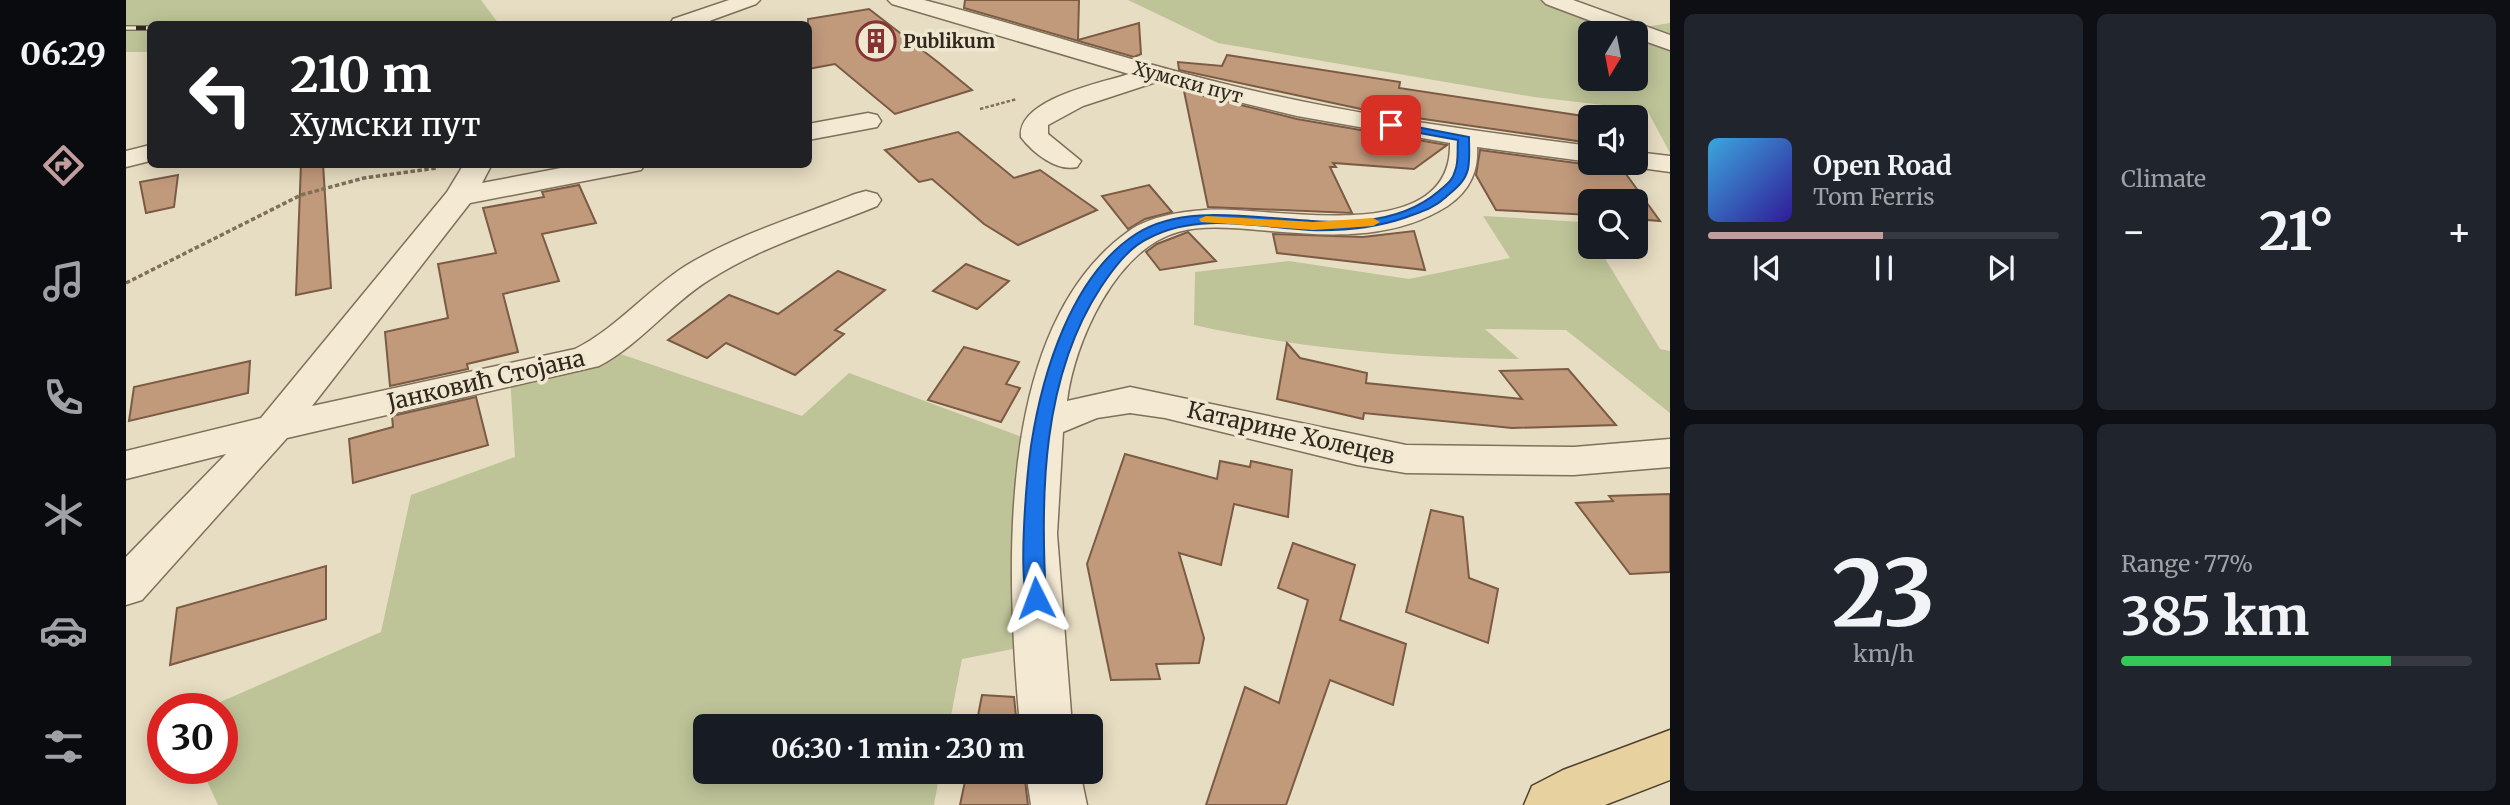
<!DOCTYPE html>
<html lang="en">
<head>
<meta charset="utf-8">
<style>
	:root { --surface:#171b24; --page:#20242c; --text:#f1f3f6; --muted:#9ea1a6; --line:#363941; --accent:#c19d9e }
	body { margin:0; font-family:Merriweather,serif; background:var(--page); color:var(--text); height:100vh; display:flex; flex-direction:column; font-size:26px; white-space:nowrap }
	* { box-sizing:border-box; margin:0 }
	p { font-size:23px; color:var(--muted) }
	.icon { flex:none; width:38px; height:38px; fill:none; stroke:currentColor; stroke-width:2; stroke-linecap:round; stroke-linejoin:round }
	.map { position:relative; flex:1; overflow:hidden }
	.drawer { display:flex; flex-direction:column; gap:14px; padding:14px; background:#0d0f14; width:840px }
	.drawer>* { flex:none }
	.top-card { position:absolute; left:21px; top:21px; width:665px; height:147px; border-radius:10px; box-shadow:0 4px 18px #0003; background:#202124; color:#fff; overflow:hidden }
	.needle { width:46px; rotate:190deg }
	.tools { position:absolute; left:1452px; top:21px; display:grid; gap:14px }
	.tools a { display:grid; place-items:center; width:70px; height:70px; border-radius:10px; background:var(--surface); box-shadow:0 4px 18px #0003; font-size:35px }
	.speed { position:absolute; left:21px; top:693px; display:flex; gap:14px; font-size:35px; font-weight:700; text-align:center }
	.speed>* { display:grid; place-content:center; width:91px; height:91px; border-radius:50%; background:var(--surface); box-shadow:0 4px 18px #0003; line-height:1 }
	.speed .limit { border:10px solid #d22; background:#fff; color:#111 }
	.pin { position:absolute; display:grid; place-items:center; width:60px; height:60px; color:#fff; margin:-30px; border-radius:14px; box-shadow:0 4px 10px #0006 }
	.me { position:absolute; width:77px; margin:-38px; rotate:357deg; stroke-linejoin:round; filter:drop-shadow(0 0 5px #0008) }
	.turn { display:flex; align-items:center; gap:24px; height:147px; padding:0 28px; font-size:32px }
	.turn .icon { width:91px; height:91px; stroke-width:2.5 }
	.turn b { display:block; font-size:49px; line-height:60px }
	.big { font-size:52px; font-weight:700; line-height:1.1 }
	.drawer .widget { flex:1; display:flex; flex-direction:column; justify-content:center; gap:10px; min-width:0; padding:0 24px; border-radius:10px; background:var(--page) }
	.drawer .dial { align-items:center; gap:0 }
	.dial b { font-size:91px; line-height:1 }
	.song { display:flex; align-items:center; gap:21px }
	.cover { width:84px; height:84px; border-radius:10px; background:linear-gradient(135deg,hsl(200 70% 55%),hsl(250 70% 35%)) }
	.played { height:7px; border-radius:4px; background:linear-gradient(90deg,var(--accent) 50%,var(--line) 50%) }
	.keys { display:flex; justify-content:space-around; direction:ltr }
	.heat { display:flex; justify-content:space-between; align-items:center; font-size:38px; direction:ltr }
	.charge { height:10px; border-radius:5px; background:linear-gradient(90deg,#34c759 77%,var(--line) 0) }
	.drawer .tiles { flex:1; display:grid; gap:14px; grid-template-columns:repeat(2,1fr) }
	.trip { position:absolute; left:567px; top:714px; width:410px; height:70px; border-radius:10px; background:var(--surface); box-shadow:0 4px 18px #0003; font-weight:700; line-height:70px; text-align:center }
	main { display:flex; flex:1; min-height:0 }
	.tab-bar { display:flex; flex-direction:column; width:126px; justify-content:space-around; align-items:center; background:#090b0e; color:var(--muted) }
	.tab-bar .icon { width:49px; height:49px }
	.tab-bar .active { color:var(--accent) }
	.tab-bar b { font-size:32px; color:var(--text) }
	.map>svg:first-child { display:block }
	.green { fill:#bec498; fill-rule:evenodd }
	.building { fill:#c19a7c; stroke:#7b5b44; stroke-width:2 }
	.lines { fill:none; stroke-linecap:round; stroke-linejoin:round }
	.minor-casing { stroke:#7f6f5b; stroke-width:3 }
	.major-casing { stroke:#4d3d2f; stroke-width:3 }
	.path-far1 { stroke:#7f6f5b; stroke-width:2.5; stroke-dasharray:3.5 2; stroke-linecap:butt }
	.path { stroke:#7f6f5b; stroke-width:3.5; stroke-dasharray:4.5 2.5; stroke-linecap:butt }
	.minor { fill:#f4ead4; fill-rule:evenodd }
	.major { fill:#e7d19e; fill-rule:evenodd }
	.rail-casing { stroke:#31271e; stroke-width:5 }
	.rail { stroke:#f0e7d1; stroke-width:3.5; stroke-dasharray:10; stroke-linecap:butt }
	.route { fill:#1a73e8; stroke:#114b97; stroke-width:2 }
	.slow { fill:#f59e0b }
	.labels { text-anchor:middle; stroke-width:7; stroke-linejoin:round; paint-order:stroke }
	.far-poi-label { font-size:19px; font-weight:bold; fill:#31271e; stroke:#f0e7d1; text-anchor:start }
	.far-street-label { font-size:19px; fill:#31271e; stroke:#f0e7d1 }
	.street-label { font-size:23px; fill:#31271e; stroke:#f0e7d1 }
</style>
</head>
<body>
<main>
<nav class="tab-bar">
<b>06:29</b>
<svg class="icon active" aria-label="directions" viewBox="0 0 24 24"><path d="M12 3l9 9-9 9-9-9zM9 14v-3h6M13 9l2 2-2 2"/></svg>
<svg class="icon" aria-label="music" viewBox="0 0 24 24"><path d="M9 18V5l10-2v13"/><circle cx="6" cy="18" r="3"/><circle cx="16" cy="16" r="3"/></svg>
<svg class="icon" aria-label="phone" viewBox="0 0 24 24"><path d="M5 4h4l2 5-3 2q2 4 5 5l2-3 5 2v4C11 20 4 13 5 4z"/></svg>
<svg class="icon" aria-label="climate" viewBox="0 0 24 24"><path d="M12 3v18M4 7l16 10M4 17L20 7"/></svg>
<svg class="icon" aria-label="car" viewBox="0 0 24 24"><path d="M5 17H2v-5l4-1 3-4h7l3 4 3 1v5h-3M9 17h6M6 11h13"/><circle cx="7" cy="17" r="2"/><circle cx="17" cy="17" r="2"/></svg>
<svg class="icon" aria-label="filters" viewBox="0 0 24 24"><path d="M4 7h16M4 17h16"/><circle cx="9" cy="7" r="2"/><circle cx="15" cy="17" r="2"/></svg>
</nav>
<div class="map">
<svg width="1544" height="805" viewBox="0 0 1544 805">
	<rect width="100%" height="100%" fill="#e7ddc2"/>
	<!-- green -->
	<g class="green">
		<path d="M 0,0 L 355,0 L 373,24 L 24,24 L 24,52 L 0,52 Z"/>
		<path d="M 1002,0 L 1427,0 L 1506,29 L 1544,23 L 1544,153 L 1521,110 L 1408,97 L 1092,43 ZM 1465,33 L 1510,33 L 1510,79 L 1465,79 Z"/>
		<path d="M 1357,216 L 1457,222 L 1465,235 L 1465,247 L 1472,247 L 1534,349 L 1544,351 L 1544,413 L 1440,330 L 1359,329 L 1393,359 C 1280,358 1178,349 1068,325 L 1069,272 L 1163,261 L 1283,279 L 1384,258 Z"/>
		<path d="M 480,349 L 676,416 L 723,373 L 896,437 L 910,497 L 912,644 L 836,659 L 823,726 L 579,726 L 579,772 L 814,772 L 808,805 L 92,805 L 75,768 L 96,768 L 96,709 L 78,709 L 255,632 L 285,495 L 389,457 L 384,376 Z"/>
	</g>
	<!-- building -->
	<g class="building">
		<path d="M 839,0 L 953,0 L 952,40 L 1013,23 L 1015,54 L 1008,57 L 838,8 Z"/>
		<path d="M 743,9 L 813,63 L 846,90 L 769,114 L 709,64 L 682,69 L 682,19 Z"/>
		<path d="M 1101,55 L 1274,82 L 1273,88 L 1457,116 L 1465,126 L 1465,143 L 1249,112 L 1053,70 L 1052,62 L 1096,66 Z"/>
		<path d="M 1058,91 L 1171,119 L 1321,145 L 1288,169 L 1207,163 L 1210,167 L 1204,167 L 1226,213 L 1082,207 Z"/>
		<path d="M 832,132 L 888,178 L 914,170 L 971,210 L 892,245 L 858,224 L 806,179 L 793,182 L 759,150 Z"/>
		<path d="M 1354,150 L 1465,165 L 1492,163 L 1534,221 L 1510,219 L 1510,201 L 1465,201 L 1465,215 L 1370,210 L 1350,175 Z"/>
		<path d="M 175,164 L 197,164 L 205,288 L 170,295 Z"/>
		<path d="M 52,175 L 48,207 L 20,213 L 14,182 Z"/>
		<path d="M 453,185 L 470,223 L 416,234 L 433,281 L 377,294 L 392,352 L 341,364 L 342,369 L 264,386 L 259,332 L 322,318 L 312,264 L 370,253 L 357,208 L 418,197 L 416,192 Z"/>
		<path d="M 1023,185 L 1046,212 L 1019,219 L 1002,229 L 976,196 Z"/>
		<path d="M 1288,231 L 1299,270 L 1151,253 L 1147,234 L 1237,237 Z"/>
		<path d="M 1062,232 L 1090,261 L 1034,270 L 1020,252 L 1031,244 Z"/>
		<path d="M 840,264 L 883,281 L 851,309 L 807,291 Z"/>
		<path d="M 712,271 L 759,290 L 709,330 L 718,334 L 669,375 L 600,343 L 581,358 L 542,340 L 603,295 L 652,314 Z"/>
		<path d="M 1161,343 L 1174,358 L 1241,373 L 1240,383 L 1396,399 L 1374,371 L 1442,369 L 1490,425 L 1386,428 L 1238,413 L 1237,419 L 1151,399 Z"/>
		<path d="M 838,347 L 893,362 L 880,384 L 894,388 L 875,422 L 802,400 Z"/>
		<path d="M 124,361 L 122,393 L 3,421 L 8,387 Z"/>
		<path d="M 350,397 L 362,445 L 227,483 L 223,439 L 267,427 L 266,416 Z"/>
		<path d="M 999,454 L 1091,479 L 1094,461 L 1124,467 L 1125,461 L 1166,470 L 1162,517 L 1108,504 L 1095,565 L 1053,553 L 1078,638 L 1073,663 L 1030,664 L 1034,679 L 985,680 L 961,564 Z"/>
		<path d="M 1544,494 L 1544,572 L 1504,574 L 1450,503 L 1487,501 L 1483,496 Z"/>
		<path d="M 1305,510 L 1337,517 L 1343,578 L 1372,589 L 1362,643 L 1280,612 Z"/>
		<path d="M 1167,543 L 1229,565 L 1214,620 L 1280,644 L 1267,705 L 1204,680 L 1160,805 L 1080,805 L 1119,687 L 1153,703 L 1182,600 L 1152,588 Z"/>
		<path d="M 200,566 L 200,619 L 44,665 L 51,608 Z"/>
		<path d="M 856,695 L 888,697 L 891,726 L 850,726 Z"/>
		<path d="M 841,772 L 898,772 L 902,805 L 834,805 Z"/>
	</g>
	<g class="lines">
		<!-- minor casing -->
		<g class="minor-casing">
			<g id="minor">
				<path d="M 603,0 L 634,0 L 630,4 L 575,24 L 544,24 L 547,19 Z"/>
				<path d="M 762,0 L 798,0 C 906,28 1011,64 1120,89 C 1233,116 1349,131 1465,146 L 1465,162 L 1351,147 C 1353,176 1339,197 1313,211 C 1257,242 1194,235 1132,230 C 1106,228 1077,225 1052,232 C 990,249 948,342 941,401 L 1004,387 L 1280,445 L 1448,447 L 1544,439 L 1544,467 L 1448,475 L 1280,473 L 1231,465 L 1039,418 L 1004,413 L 971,418 L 937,432 L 931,534 L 946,726 L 894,726 C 881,578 866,328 1003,231 C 1024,216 1054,212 1079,210 C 1143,205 1327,251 1324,143 L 1171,116 L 1030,82 L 957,106 L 922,125 L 922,134 L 955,161 L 951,167 C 931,172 907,153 895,137 C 891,99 975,83 1003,74 L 766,4 Z"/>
				<path d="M 1416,0 L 1447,0 L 1544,35 L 1544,50 L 1510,38 L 1510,33 L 1497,33 L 1420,4 Z"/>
				<path d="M 742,113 L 751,115 L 755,121 L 751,127 L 682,140 L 682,124 Z"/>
				<path d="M 24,145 L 24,161 L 0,167 L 0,151 Z"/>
				<path d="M 1510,152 L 1544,156 L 1544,172 L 1500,166 L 1498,163 L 1510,163 Z"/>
				<path d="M 338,164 L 366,164 L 356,183 L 456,164 L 519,164 L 515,170 L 505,172 L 344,203 L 186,406 L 449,349 C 491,328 521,290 561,265 C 613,234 673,216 729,194 L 740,191 L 751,194 L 755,200 L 751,206 C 695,229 634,247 583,280 C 543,305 515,344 473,366 L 161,438 L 16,600 L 0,605 L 0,557 L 100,454 L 0,479 L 0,451 L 135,418 L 321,192 Z"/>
				<path d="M 900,772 L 954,772 L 961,805 L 905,805 Z"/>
			</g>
		</g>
		<!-- major casing -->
		<g class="major-casing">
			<path id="major" d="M 1544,730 L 1544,780 L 1479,805 L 1398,805 L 1406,786 L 1437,770 Z"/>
		</g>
		<!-- path-far1 -->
		<path class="path-far1" d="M 854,109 L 891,99"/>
		<!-- path -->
		<path class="path" d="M 0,283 L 175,195 L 238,178 L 311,168"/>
		<!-- minor -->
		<use href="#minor" class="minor"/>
		<!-- major -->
		<use href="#major" class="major"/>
		<!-- rail casing -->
		<g class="rail-casing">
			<path id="rail" d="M 0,28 L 24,28"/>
		</g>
		<!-- rail -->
		<use href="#rail" class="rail"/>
	</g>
	<!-- route -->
	<path class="route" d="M 1265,122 L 1343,137 C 1343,147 1344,159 1342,169 C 1339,182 1329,189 1320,197 C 1307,209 1294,212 1278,218 C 1248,228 1215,231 1184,230 C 1131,227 1072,212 1023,238 C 1003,247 987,269 975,287 C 916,377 914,494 920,598 L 917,604 L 903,604 C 891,581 901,475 905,446 C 916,374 945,276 1010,234 C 1090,182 1231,261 1313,191 C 1320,185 1327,180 1329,171 C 1333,162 1331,150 1332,140 L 1261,127 L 1259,125 Z"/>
	<!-- slow -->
	<path class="slow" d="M 1080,216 L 1187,222 L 1247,218 L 1254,222 L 1247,226 L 1187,230 L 1075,222 L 1073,219 Z"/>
	<!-- icons -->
	<defs>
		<g id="building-ring" transform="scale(2.0125)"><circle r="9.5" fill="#f0e7d1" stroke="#863333" stroke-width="1.5"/><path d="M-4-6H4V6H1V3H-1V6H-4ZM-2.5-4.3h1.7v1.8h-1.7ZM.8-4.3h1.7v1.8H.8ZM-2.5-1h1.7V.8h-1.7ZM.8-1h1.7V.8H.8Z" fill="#863333"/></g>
	</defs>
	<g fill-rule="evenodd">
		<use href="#building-ring" x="750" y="41"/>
	</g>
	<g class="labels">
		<!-- far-poi labels -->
		<g class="far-poi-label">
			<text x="777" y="48">Publikum</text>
		</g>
		<!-- far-street labels -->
		<g class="far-street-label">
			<text transform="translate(1062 82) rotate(15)" y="7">Хумски пут</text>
		</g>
		<!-- street labels -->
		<g class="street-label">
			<text transform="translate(360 380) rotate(-13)" y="8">Јанковић Стојана</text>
			<text transform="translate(1165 433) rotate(13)" y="8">Катарине Холецев</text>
		</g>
	</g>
</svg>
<div class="tools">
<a><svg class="needle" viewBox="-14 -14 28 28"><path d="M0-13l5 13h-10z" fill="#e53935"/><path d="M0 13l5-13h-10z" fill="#9ea1a6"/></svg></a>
<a><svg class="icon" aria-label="sound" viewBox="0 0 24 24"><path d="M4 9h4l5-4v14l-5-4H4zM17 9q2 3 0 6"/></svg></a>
<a><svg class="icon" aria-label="search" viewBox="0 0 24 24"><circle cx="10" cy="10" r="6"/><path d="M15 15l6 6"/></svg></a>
</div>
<div class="speed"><div class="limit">30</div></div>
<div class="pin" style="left:1265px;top:125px;background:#d93025"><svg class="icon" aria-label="arrive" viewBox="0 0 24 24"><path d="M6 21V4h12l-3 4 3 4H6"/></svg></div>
<svg class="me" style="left:910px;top:598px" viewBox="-20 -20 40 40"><path d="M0-17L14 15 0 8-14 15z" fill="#1a73e8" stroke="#fff" stroke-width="4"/></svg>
<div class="trip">06:30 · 1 min · 230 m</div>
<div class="top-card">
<div class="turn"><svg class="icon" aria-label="left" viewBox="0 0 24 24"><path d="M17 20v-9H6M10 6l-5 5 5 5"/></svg><div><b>210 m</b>Хумски пут</div></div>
</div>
</div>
<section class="drawer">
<div class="tiles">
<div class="widget">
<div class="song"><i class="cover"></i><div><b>Open Road</b><p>Tom Ferris</p></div></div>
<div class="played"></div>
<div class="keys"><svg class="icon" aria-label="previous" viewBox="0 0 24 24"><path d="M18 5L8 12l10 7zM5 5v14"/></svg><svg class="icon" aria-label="pause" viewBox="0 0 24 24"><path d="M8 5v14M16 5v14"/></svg><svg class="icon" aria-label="next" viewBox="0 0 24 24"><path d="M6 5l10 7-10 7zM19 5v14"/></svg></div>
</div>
<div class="widget"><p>Climate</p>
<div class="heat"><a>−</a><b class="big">21°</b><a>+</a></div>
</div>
<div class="widget dial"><b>23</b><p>km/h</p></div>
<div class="widget"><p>Range · 77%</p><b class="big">385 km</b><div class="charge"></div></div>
</div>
</section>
</main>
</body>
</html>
